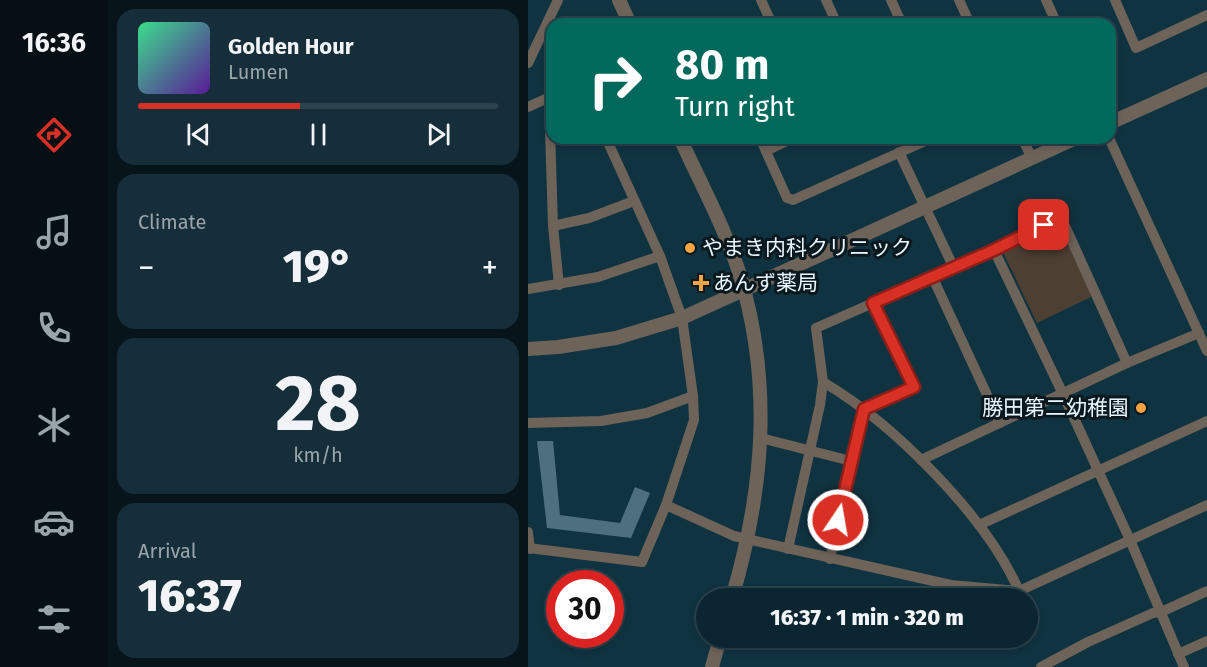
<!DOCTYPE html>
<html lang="en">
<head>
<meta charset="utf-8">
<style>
	:root { --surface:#0c2631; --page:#152e39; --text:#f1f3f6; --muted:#9aa5ab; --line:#2c434d; --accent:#d93025 }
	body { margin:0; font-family:"Fira Sans","Noto Sans JP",sans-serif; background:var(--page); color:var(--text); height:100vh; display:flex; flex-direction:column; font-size:22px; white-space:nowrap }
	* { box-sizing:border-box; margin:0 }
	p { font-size:20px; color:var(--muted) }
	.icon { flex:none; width:33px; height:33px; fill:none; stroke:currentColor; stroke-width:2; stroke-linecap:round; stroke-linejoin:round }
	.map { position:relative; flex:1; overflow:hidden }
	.sheet { display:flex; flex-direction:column; gap:9px; padding:9px; background:#07151b; width:420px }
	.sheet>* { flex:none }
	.hud { position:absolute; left:18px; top:18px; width:570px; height:126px; border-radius:18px; box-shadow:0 3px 9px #0003,0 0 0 2px var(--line); background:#00695c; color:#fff; overflow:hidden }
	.speed { position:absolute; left:18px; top:570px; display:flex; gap:12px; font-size:30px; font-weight:700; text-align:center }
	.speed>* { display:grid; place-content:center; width:78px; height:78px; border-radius:50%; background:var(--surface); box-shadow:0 3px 9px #0003,0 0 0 2px var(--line); line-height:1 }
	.speed .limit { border:9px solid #d22; background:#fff; color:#111 }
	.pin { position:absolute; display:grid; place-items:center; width:51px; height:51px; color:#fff; margin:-26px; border-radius:12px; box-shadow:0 3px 9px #0006 }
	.me { position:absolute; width:66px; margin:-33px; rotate:12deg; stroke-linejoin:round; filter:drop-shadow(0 0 4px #0008) }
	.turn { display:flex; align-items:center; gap:21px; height:126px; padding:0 30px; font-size:27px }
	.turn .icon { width:78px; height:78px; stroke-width:2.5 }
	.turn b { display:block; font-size:42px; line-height:51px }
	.big { font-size:45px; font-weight:800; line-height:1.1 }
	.sheet .card { flex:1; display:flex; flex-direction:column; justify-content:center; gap:9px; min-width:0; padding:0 21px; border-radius:18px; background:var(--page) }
	.sheet .dial { align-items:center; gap:0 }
	.dial b { font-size:78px; line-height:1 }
	.song { display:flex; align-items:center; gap:18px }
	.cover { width:72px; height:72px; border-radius:9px; background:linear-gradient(135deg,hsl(150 70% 55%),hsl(270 70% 35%)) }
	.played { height:6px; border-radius:3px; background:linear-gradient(90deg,var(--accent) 45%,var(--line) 45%) }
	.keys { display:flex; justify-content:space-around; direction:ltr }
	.heat { display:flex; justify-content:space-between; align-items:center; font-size:33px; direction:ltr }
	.trip { position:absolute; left:168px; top:588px; width:342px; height:60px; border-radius:30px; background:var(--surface); box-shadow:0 3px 9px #0003,0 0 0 2px var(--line); font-weight:800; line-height:60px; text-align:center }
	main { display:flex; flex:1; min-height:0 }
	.tabs { display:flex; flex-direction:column; width:108px; justify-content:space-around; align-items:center; background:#050f14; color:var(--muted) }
	.tabs .icon { width:42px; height:42px }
	.tabs .on { color:var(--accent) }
	.tabs b { font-size:27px; color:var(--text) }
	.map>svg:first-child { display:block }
	.green { fill:#4d4033 }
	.water { fill:#4d6f7f }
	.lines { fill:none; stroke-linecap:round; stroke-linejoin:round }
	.minor { stroke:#6e6359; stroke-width:10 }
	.tertiary { stroke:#6e6359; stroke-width:14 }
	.route-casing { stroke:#8d1f18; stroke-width:15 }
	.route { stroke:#d93025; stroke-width:10 }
	.poi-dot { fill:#f4a443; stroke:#0b191f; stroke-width:2 }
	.labels { text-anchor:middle; stroke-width:6; stroke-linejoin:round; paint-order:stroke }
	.poi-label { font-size:21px; fill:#e8f7ff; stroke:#0b191f; text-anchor:start }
</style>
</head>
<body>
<main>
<nav class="tabs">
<b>16:36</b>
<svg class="icon on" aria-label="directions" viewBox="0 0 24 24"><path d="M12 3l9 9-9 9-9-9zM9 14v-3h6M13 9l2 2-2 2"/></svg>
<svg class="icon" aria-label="music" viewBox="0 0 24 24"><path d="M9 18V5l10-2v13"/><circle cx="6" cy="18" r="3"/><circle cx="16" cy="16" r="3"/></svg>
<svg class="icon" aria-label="phone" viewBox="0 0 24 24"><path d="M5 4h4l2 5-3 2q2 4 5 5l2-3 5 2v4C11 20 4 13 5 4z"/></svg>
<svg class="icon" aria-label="climate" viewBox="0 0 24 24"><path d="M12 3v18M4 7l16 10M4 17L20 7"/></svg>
<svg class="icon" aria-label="car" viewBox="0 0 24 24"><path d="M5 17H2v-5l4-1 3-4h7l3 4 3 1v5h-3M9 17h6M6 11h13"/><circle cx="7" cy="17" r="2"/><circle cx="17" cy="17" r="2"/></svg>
<svg class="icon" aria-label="filters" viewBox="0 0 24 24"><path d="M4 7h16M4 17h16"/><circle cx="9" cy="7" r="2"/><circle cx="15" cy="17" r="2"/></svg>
</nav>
<section class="sheet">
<div class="card">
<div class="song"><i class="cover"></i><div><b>Golden Hour</b><p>Lumen</p></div></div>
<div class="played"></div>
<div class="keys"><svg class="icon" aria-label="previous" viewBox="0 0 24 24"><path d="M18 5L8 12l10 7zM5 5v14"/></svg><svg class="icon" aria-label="pause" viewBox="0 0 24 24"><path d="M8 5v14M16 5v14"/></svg><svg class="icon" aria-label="next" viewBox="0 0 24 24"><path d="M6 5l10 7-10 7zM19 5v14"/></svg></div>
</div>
<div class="card"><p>Climate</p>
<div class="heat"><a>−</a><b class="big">19°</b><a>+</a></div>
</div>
<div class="card dial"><b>28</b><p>km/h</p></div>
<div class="card"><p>Arrival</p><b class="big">16:37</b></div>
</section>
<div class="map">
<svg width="679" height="667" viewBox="0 0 679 667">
	<rect width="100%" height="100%" fill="#103341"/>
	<!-- green -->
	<path class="green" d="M 531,222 L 565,296 L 509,323 L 474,250 Z"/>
	<!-- water -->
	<path class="water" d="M 9,441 L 25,441 L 32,515 L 92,523 L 107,487 L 122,493 L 103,538 L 19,528 Z"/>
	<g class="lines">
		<!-- minor -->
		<g class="minor">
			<path d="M 233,0 L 244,24"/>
			<path d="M 298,0 L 309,24"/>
			<path d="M 363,0 L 374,24"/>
			<path d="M 431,0 L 442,24"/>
			<path d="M 518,0 L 529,24"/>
			<path d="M 587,0 L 608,48 L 679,15"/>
			<path d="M 0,63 L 30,0"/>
			<path d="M 21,97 L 25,226 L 31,285"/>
			<path d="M 0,107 L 24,96"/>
			<path d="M 232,138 L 259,198 L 265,200 L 404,138"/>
			<path d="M 494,138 L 504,158"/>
			<path d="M 581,138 L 679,351"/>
			<path d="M 238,151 L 265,138"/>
			<path d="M 371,152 L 425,266"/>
			<path d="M 25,226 L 61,218 L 106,201"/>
			<path d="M 466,250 L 535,394 L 602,540 L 656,667"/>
			<path d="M 404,276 L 472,423"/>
			<path d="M 0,289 L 70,277 L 132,256"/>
			<path d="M 295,382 C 365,423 459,517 491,591"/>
			<path d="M 0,423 L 73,421 L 119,413 L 165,396"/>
			<path d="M 233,438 L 323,461 L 302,559"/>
			<path d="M 393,460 L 599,363 L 671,333"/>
			<path d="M 323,461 L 336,409 L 386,387 L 345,303"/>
			<path d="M 138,505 L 206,536 L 423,585 L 491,591 L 679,505"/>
			<path d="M 451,525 L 679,421"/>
			<path d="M 0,532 L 2,549"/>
			<path d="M 0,548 L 114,562 L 138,505 L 166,420 L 165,396 L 154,318 L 132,256 L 78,138"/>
			<path d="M 260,549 L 292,405 L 295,382 L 288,328 L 466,250 L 533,217 L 599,363"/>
			<path d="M 650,654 L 679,641"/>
			<path d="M 513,667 L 560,642 L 625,613 L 633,612 L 679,591"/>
		</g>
		<!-- tertiary -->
		<g class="tertiary">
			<path d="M 91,0 L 102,24"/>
			<path d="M 582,123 L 679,79"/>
			<path d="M 152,138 C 172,182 196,226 211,272 C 245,382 236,489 204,598"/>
			<path d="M 0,349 L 30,347 L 88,338 L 154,318 L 548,138"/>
			<path d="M 184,667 L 192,638"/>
		</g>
	</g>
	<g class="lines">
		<!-- route casing -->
		<g class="route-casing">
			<path id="route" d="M 310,520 L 336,409 L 386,387 L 345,303 L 466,250 L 516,225"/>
		</g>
		<!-- route -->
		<use href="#route" class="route"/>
	</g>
	<!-- markers -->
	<g class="poi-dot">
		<circle cx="162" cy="248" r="6"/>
		<path d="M170 274h6v6h6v6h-6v6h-6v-6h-6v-6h6z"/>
		<circle cx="613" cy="408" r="6"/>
	</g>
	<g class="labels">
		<!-- poi labels -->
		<g class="poi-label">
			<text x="174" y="255">やまき内科クリニック</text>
			<text x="185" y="290">あんず薬局</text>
			<text x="601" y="415" text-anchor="end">勝田第二幼稚園</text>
		</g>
	</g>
</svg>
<div class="speed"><div class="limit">30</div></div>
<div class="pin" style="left:516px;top:225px;background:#d93025"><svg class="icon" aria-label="arrive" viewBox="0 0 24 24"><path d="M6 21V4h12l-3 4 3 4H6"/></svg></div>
<svg class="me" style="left:310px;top:520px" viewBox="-20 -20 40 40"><circle r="17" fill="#d93025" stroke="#fff" stroke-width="3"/><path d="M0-11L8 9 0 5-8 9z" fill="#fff"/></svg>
<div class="trip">16:37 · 1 min · 320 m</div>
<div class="hud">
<div class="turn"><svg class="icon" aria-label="right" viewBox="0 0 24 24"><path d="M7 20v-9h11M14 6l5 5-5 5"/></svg><div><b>80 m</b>Turn right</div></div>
</div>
</div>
</main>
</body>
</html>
